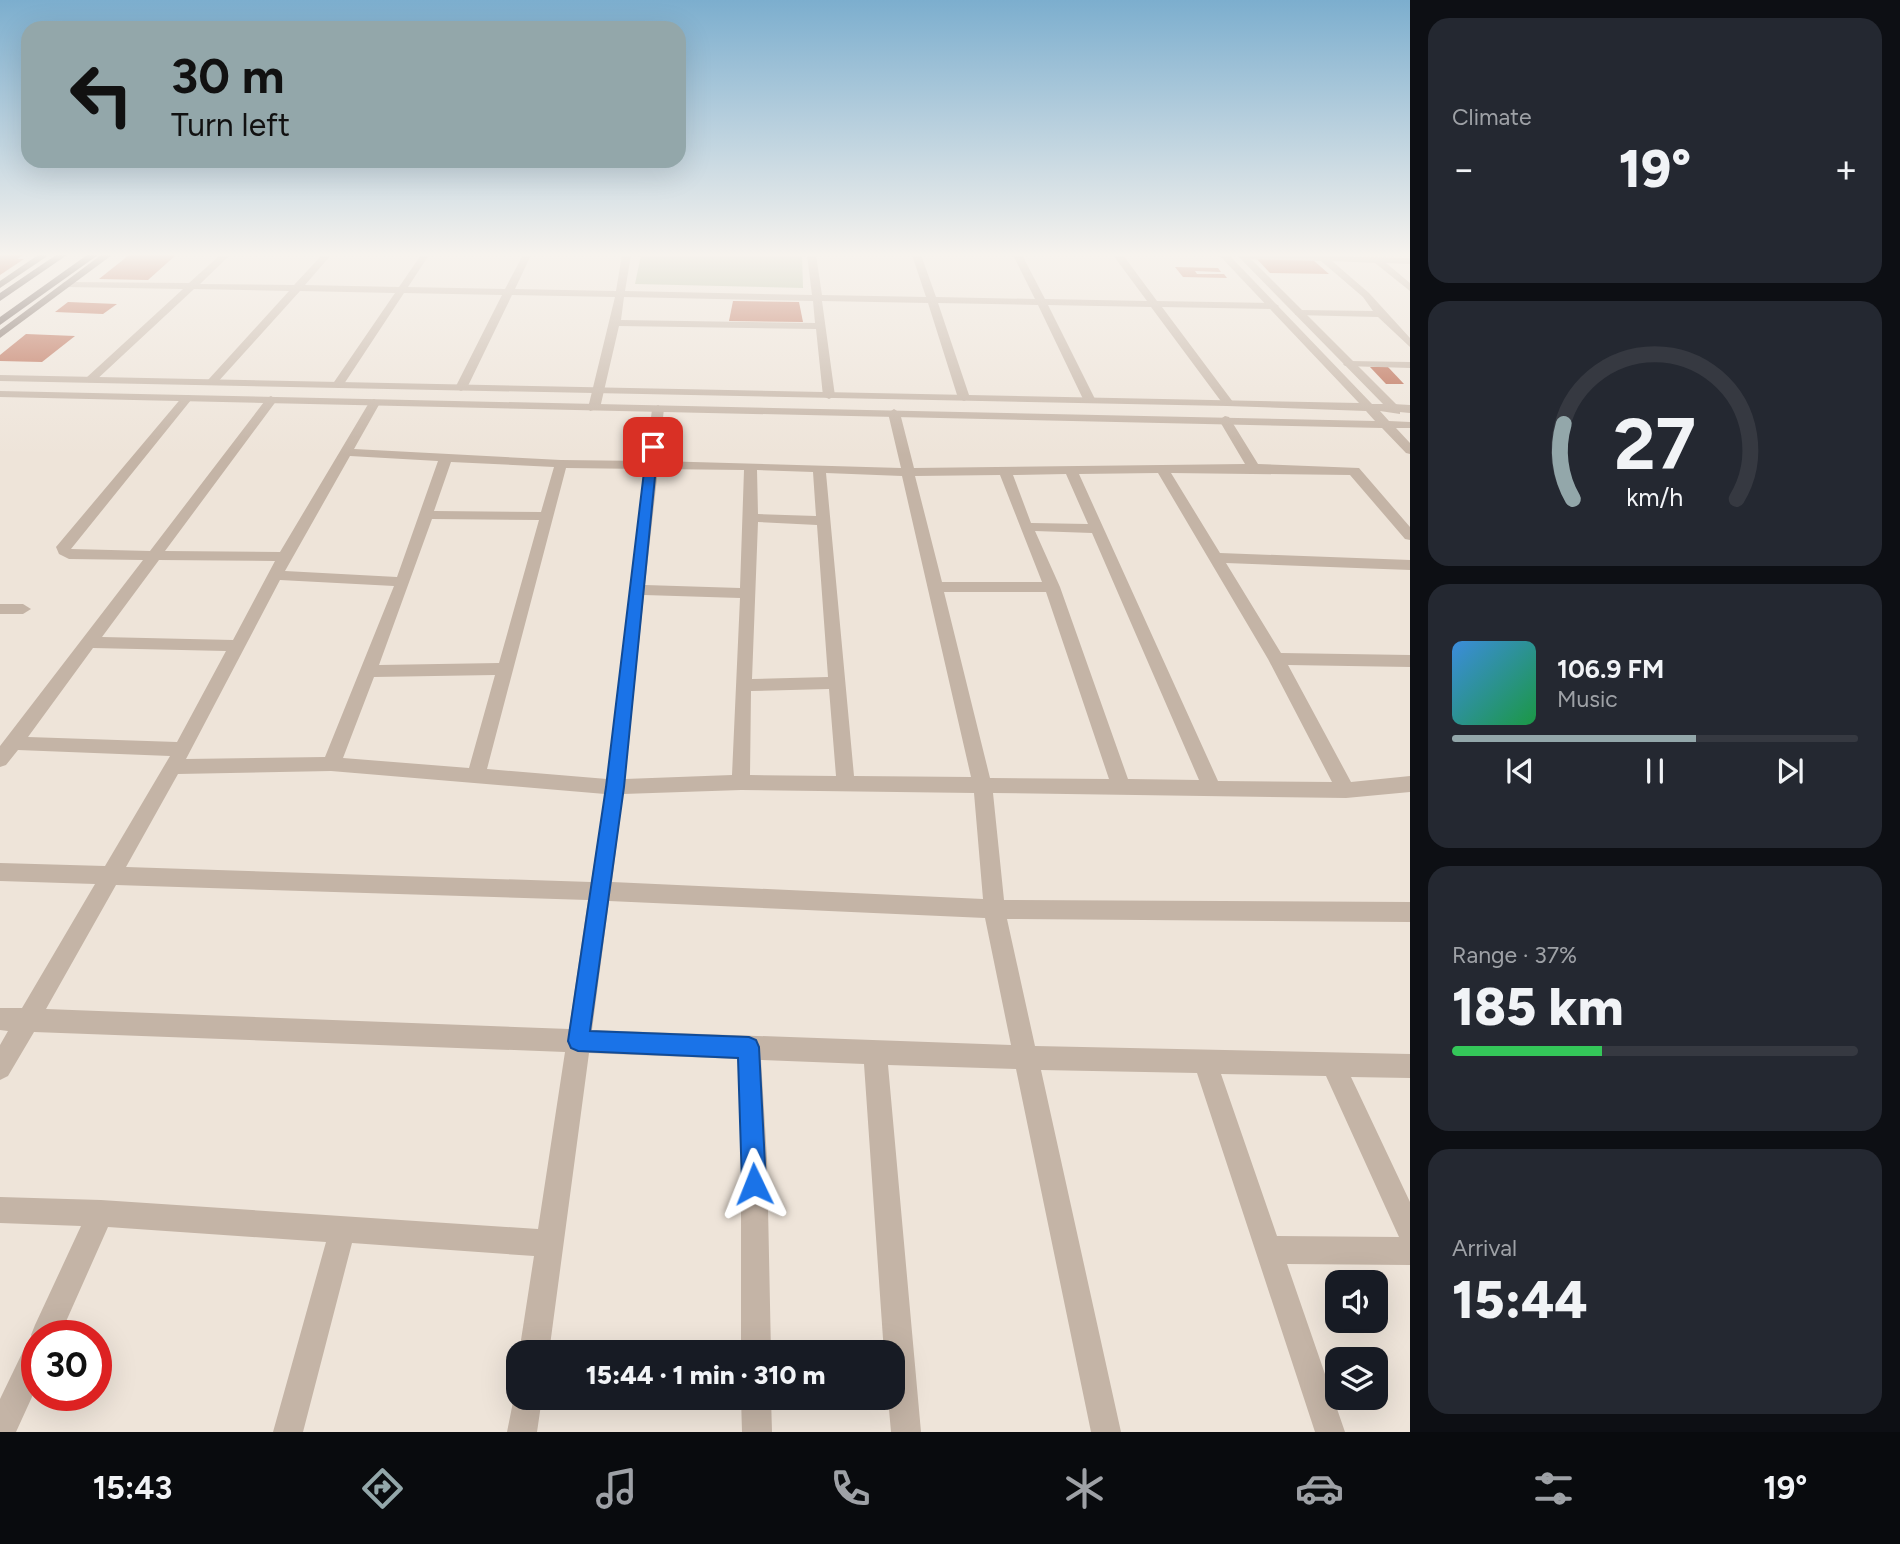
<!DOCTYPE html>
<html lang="en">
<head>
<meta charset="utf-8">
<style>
	:root { --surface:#171b24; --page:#242831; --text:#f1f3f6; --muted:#9ea1a6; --line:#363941; --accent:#93a7aa }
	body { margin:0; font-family:Figtree,sans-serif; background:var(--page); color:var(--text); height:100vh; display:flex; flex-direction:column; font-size:26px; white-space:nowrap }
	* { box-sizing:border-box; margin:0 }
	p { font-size:23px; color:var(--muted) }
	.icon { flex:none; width:38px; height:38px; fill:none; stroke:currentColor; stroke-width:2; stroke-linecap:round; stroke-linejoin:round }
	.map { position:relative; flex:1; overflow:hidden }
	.details { display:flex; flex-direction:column; gap:18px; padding:18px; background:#0d0f14; width:490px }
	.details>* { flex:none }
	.hud { position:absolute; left:21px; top:21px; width:665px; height:147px; border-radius:21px; box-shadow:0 7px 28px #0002; background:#93a7aa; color:#111; overflow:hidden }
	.fabs { position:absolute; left:1325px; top:1270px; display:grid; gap:14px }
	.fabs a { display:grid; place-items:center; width:63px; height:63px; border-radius:14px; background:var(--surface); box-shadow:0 7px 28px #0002; font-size:35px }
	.speed { position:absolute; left:21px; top:1320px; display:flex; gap:14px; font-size:35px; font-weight:700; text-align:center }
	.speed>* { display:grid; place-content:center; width:91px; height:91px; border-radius:50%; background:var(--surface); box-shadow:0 7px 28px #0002; line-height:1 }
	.speed .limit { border:10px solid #d22; background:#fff; color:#111 }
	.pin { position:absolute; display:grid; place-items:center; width:60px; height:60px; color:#fff; margin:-30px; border-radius:14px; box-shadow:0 4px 10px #0006 }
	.me { position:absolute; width:77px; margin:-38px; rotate:358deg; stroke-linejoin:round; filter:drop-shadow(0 0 5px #0008) }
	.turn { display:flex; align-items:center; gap:24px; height:147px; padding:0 35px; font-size:32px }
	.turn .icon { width:91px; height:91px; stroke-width:2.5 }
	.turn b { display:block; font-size:49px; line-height:60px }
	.big { font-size:52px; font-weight:800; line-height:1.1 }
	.details .widget { flex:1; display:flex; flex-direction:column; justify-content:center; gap:10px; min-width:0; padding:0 24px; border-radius:21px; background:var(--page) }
	.details .dial { align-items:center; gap:0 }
	.dial svg { height:182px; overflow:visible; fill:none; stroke:var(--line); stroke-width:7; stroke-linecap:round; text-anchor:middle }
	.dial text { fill:var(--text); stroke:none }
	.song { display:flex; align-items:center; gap:21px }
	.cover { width:84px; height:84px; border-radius:10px; background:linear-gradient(135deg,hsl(210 70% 55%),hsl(140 70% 35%)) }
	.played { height:7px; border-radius:4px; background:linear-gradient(90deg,var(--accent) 60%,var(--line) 60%) }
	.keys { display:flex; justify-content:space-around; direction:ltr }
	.heat { display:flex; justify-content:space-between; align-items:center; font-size:38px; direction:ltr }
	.charge { height:10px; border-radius:5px; background:linear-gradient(90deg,#34c759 37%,var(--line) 0) }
	.trip { position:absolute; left:506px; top:1340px; width:399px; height:70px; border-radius:21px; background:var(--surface); box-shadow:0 7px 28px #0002; font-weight:800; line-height:70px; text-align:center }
	.tab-bar { display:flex; height:112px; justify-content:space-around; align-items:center; background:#090b0e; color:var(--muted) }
	.tab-bar .icon { width:49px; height:49px }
	.tab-bar .selected { color:var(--accent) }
	.tab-bar b { font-size:32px; color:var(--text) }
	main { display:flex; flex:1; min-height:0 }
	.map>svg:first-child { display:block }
	.green { fill:#b0bb9a }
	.building { fill:#b9664c }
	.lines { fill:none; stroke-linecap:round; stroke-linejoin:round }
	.minor { fill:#c4b4a6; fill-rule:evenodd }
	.tertiary { fill:#c4b4a6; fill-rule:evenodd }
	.primary { fill:#726158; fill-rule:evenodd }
	.trunk { fill:#62524b; fill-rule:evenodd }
	.route { fill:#1a73e8; stroke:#114b97; stroke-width:2 }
</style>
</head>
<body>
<main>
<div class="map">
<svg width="1410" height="1432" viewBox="0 0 1410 1432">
	<rect width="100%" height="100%" fill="#eee4d9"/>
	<!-- green -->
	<path class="green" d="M 641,255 L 802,255 L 803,288 L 635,284 Z"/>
	<!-- building -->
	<g class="building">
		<path d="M 0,255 L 23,255 L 17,259 L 24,259 L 0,275 Z"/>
		<path d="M 129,255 L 176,255 L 148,280 L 99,279 Z"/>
		<path d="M 1256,258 L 1312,259 L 1329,274 L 1270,273 Z"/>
		<path d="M 1175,267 L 1218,268 L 1221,272 L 1195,271 L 1197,274 L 1224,274 L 1227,278 L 1183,277 Z"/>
		<path d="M 733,301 L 799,302 L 803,322 L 729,321 Z"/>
		<path d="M 68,302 L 117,304 L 103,314 L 55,312 Z"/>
		<path d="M 26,334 L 75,336 L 42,362 L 0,361 L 0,355 Z"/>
		<path d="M 1370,367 L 1388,367 L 1404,384 L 1386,384 Z"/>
	</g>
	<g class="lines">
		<!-- minor -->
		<g class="minor">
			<path d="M 220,255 L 230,255 L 200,284 L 294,285 L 322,255 L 331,255 L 305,285 L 399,287 L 421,255 L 429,255 L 408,287 L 505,289 L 523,255 L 531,255 L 515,289 L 616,291 L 622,255 L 631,255 L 625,291 L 812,295 L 807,255 L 816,255 L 822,295 L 926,297 L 912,255 L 921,255 L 936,297 L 1035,299 L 1013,255 L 1022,255 L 1045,299 L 1147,301 L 1113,255 L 1123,255 L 1157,301 L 1274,303 L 1279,306 L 1274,309 L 1162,307 L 1233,402 L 1227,406 L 1223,404 L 1151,307 L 1048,305 L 1095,399 L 1089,403 L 1083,399 L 1038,305 L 938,303 L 970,398 L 964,401 L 958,398 L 928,303 L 822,301 L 835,396 L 829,399 L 823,396 L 816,329 L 619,326 L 600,408 L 590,411 L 588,408 L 615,297 L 512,295 L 467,388 L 461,391 L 455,388 L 502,295 L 404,293 L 342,387 L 338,388 L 332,385 L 395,293 L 300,291 L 216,384 L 208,384 L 208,380 L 289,291 L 194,289 L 94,382 L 86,382 L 86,378 L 183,289 L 67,287 L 62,284 L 64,282 L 189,283 ZM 624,297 L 813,301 L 815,323 L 621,320 Z"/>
			<path d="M 1239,255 L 1410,258 L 1410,264 L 1386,263 L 1410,283 L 1410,291 L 1375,263 L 1332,261 L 1369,293 L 1410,338 L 1410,347 L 1378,317 L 1295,315 L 1295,311 L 1299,310 L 1373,311 L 1363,297 L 1321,261 L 1243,259 Z"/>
			<path d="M 1349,361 L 1410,362 L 1410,368 L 1345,366 L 1343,364 Z"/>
			<path d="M 187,395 L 191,396 L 191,400 L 71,549 L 150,551 L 267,398 L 271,396 L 277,400 L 165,551 L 280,552 L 370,401 L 374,399 L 380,403 L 354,449 L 561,460 L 646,461 L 652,409 L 658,405 L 664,409 L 658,461 L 901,468 L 888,413 L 894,409 L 900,413 L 914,468 L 1245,464 L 1219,420 L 1225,416 L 1229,417 L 1258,464 L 1359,468 L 1410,527 L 1410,540 L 1405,539 L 1350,475 L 1171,473 L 1220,553 L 1410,560 L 1410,570 L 1226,563 L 1281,653 L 1410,655 L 1410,667 L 1288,665 L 1351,782 L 1410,776 L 1410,792 L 1346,798 L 993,793 L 1004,900 L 1410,902 L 1410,922 L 1007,919 L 1035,1046 L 1410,1054 L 1410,1078 L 1351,1077 L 1410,1202 L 1410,1265 L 1287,1264 L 1345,1432 L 1315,1432 L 1197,1073 L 1041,1070 L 1121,1432 L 1091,1432 L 1016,1069 L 888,1065 L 921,1432 L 891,1432 L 888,1398 L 892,1398 L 892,1353 L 884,1353 L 864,1064 L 761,1060 L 767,1159 L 771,1353 L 741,1353 L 741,1159 L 738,1059 L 589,1053 L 549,1353 L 519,1353 L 534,1256 L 352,1243 L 303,1432 L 273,1432 L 326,1242 L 108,1227 L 60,1335 L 37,1335 L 37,1386 L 16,1432 L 0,1432 L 0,1399 L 27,1343 L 33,1340 L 31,1335 L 35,1325 L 81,1226 L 0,1223 L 0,1197 L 101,1200 L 538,1229 L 565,1052 L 34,1032 L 8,1076 L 0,1080 L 0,1045 L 8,1031 L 0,1030 L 0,1008 L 22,1008 L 95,884 L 0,881 L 0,863 L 105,866 L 170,756 L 18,750 L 6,765 L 0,767 L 0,746 L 143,560 L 69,559 L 59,554 L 56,547 L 183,396 ZM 350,456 L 438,461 L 397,577 L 285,571 ZM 451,462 L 554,467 L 541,512 L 434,511 ZM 566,468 L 645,469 L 607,779 L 487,769 ZM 658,469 L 744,470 L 740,588 L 645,585 ZM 757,470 L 813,472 L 816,516 L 758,514 ZM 826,473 L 902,476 L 971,777 L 854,776 ZM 1158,473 L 1268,659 L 1332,782 L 1218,781 L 1079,474 ZM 1066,474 L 1088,524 L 1031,523 L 1013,475 ZM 1000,475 L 1042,582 L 942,582 L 915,476 ZM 432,519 L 539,520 L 499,663 L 379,665 ZM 758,522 L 817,525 L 828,677 L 752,679 ZM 1035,531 L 1092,533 L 1199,780 L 1128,779 L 1060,587 ZM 159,560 L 275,561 L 233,640 L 102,637 ZM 280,580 L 394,586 L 325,757 L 186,759 ZM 944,592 L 1046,592 L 1109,779 L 990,778 ZM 644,595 L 740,598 L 732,775 L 625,779 ZM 93,648 L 226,651 L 177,742 L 28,737 ZM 495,675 L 469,768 L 343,758 L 374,677 ZM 829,689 L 836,776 L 750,775 L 751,691 ZM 331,771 L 605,794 L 591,882 L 126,867 L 178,774 ZM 741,790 L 974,793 L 983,899 L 612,882 L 623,794 ZM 116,885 L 588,900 L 569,1029 L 46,1009 ZM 609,901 L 985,918 L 1011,1045 L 592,1030 ZM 1221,1074 L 1326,1076 L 1399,1237 L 1277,1236 Z"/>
			<path d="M 1393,404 L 1410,405 L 1410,413 L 1389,411 L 1389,405 Z"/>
			<path d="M 0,604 L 23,604 L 31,609 L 23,614 L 0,614 Z"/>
			<path d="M 516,1387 L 518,1398 L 542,1398 L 537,1432 L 507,1432 Z"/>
			<path d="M 741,1398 L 771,1398 L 772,1432 L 742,1432 Z"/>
		</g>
		<!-- tertiary -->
		<path class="tertiary" d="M 1219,255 L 1229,255 L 1372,404 L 1383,404 L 1237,255 L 1247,255 L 1400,408 L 1400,414 L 1380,411 L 1389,421 L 1410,422 L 1410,428 L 1396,428 L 1410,443 L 1410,454 L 1406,453 L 1382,428 L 0,397 L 0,391 L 1375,421 L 1366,411 L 1227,406 L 0,381 L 0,375 L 1359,403 Z"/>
		<!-- primary -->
		<g class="primary">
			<path d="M 38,255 L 49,255 L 0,288 L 0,281 Z"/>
			<path d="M 101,255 L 112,255 L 0,338 L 0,330 Z"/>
		</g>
		<!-- trunk -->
		<g class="trunk">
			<path d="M 56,255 L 67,255 L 0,301 L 0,293 Z"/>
			<path d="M 87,255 L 98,255 L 0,325 L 0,317 Z"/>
		</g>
	</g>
	<!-- sky -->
	<linearGradient id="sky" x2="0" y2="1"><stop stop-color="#7caece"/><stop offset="0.56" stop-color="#f7f3ee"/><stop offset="1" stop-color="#f7f3ee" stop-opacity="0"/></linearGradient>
	<rect width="1410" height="455" fill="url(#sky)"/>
	<!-- route -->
	<path class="route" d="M 653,444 L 658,447 L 624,787 L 590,1031 L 749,1037 L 756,1040 L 759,1047 L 766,1184 L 762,1192 L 754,1196 L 746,1192 L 742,1184 L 738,1058 L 578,1051 L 571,1048 L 568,1041 L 606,787 L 647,447 Z"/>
</svg>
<div class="fabs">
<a><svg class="icon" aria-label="sound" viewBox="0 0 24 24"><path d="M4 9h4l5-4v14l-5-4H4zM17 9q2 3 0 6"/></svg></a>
<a><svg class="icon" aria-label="layers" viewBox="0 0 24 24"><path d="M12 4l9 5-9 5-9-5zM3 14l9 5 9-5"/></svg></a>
</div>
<div class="speed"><div class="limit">30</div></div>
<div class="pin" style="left:653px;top:447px;background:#d93025"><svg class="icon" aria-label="arrive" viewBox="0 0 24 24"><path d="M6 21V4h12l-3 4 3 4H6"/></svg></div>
<svg class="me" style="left:754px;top:1184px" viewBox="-20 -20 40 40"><path d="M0-17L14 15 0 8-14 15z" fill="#1a73e8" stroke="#fff" stroke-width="4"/></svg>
<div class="trip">15:44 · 1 min · 310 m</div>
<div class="hud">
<div class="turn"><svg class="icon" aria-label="left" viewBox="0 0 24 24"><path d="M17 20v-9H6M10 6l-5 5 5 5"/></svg><div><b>30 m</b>Turn left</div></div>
</div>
</div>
<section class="details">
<div class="widget"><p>Climate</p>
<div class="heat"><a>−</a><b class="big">19°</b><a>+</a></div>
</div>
<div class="widget dial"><svg viewBox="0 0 100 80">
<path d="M14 69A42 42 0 1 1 86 69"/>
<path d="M14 69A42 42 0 0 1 10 36" stroke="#93a7aa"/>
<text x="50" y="56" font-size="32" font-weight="700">27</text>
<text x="50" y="72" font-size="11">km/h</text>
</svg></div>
<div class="widget">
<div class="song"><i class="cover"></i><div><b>106.9 FM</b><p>Music</p></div></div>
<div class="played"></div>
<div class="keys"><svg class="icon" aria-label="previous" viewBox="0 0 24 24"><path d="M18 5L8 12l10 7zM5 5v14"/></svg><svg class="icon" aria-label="pause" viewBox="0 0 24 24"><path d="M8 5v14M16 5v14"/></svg><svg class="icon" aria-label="next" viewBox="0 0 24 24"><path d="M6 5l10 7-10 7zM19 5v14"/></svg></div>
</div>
<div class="widget"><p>Range · 37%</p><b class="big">185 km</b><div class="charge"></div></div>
<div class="widget"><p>Arrival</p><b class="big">15:44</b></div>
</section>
</main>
<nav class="tab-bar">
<b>15:43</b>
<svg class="icon selected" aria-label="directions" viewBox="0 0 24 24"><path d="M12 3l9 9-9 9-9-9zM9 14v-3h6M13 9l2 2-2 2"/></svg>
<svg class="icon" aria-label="music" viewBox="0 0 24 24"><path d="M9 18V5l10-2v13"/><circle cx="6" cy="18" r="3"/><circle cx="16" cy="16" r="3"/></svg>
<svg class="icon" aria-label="phone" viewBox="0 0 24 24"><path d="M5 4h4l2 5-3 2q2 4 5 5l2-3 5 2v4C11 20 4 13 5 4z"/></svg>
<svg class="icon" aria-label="climate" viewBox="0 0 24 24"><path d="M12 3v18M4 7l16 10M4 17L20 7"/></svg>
<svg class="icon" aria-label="car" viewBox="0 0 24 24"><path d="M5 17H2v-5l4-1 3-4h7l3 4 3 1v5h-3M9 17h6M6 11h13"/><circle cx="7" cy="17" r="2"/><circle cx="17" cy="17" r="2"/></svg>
<svg class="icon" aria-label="filters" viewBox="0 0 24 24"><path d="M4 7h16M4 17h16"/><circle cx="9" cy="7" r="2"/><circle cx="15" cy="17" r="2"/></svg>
<b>19°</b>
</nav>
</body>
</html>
